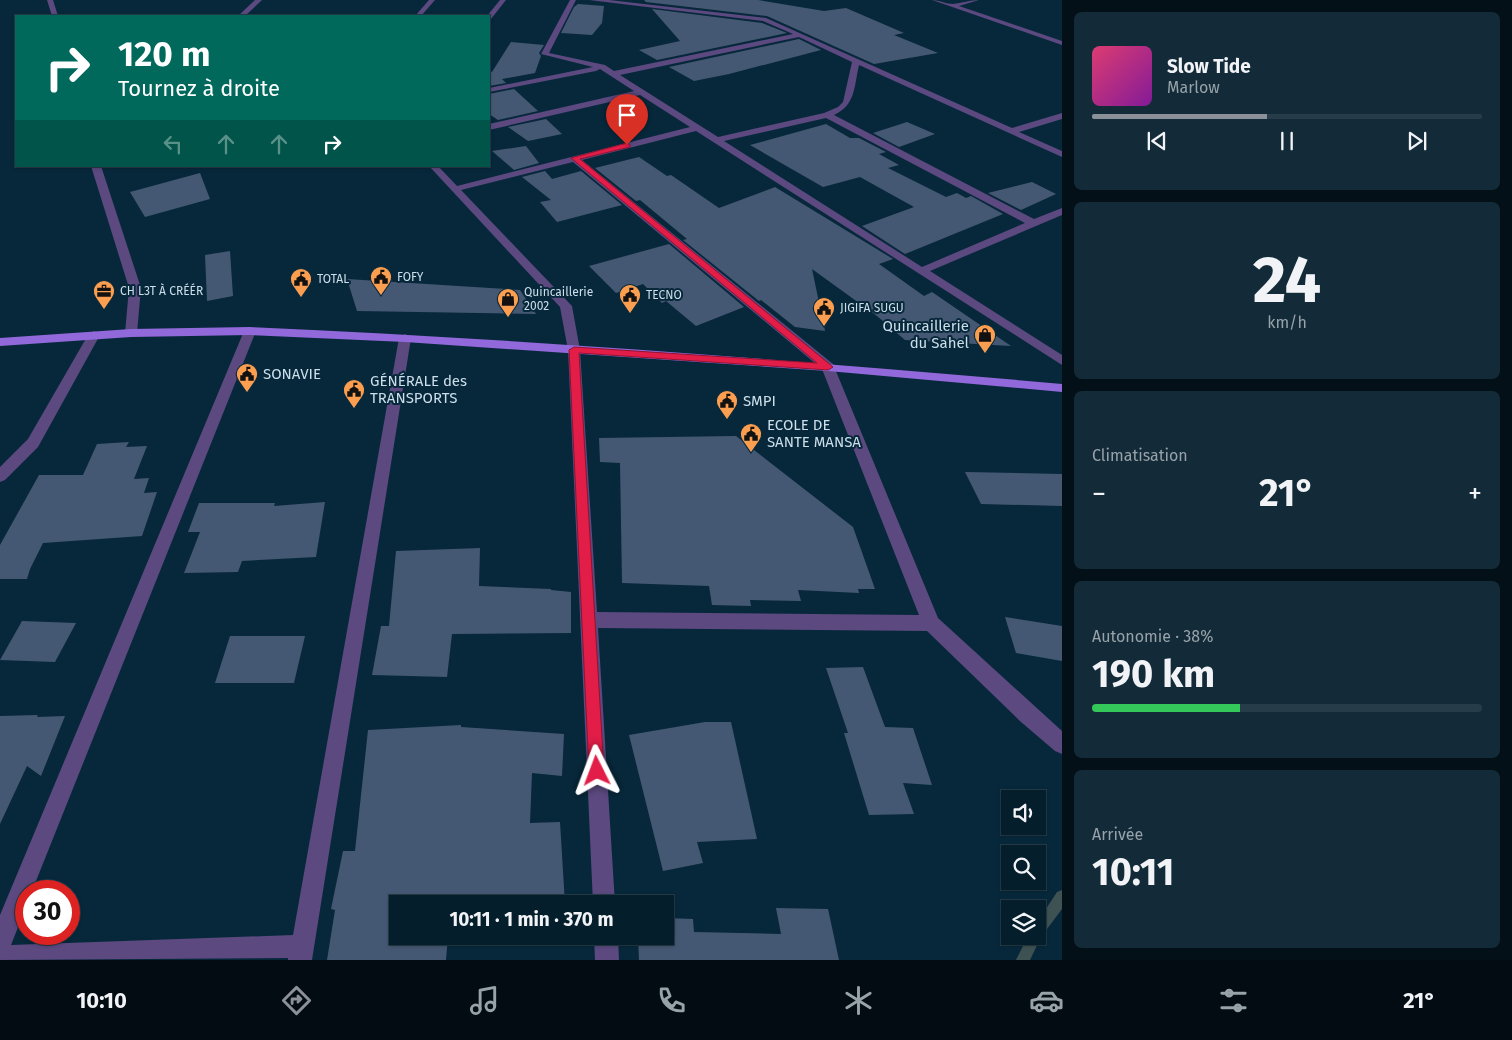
<!DOCTYPE html>
<html lang="fr">
<head>
<meta charset="utf-8">
<style>
	:root { --surface:#051e2c; --page:#132b38; --text:#f1f3f6; --muted:#97a2a9; --line:#263c48; --accent:#8c9099 }
	body { margin:0; font-family:"Fira Sans",sans-serif; background:var(--page); color:var(--text); height:100vh; display:flex; flex-direction:column; font-size:19px; white-space:nowrap }
	* { box-sizing:border-box; margin:0 }
	p { font-size:16px; color:var(--muted) }
	.icon { flex:none; width:28px; height:28px; fill:none; stroke:currentColor; stroke-width:2; stroke-linecap:round; stroke-linejoin:round }
	.map { position:relative; flex:1; overflow:hidden }
	.details { display:flex; flex-direction:column; gap:12px; padding:12px; background:#031018; width:450px }
	.details>* { flex:none }
	.guide { position:absolute; left:15px; top:15px; width:475px; height:152px; border-radius:0px; box-shadow:0 1px 4px #0004,0 0 0 1px var(--line); background:#00695c; color:#fff; overflow:hidden }
	.buttons { position:absolute; left:1001px; top:790px; display:grid; gap:10px }
	.buttons a { display:grid; place-items:center; width:45px; height:45px; border-radius:0px; background:var(--surface); box-shadow:0 1px 4px #0004,0 0 0 1px var(--line); font-size:25px }
	.speed { position:absolute; left:15px; top:880px; display:flex; gap:10px; font-size:25px; font-weight:700; text-align:center }
	.speed>* { display:grid; place-content:center; width:65px; height:65px; border-radius:50%; background:var(--surface); box-shadow:0 1px 4px #0004,0 0 0 1px var(--line); line-height:1 }
	.speed .limit { border:8px solid #d22; background:#fff; color:#111 }
	.pin { position:absolute; display:grid; place-items:center; width:42px; height:42px; color:#fff; margin:-51px -21px; border-radius:50% 50% 50% 0; rotate:-45deg; box-shadow:0 0 5px #0007 }
	.pin .icon { rotate:45deg }
	.me { position:absolute; width:55px; margin:-28px; rotate:357deg; stroke-linejoin:round; filter:drop-shadow(0 0 4px #0008) }
	.turn { display:flex; align-items:center; gap:18px; height:105px; padding:0 20px; font-size:22px }
	.turn .icon { width:65px; height:65px; stroke-width:2.5 }
	.turn b { display:block; font-size:35px; line-height:42px }
	.lanes { display:flex; align-items:center; height:48px; padding:0 20px; background:#0003; justify-content:center; gap:25px; direction:ltr }
	.lanes .off { opacity:.35 }
	.big { font-size:38px; font-weight:700; line-height:1.1 }
	.details .card { flex:1; display:flex; flex-direction:column; justify-content:center; gap:8px; min-width:0; padding:0 18px; border-radius:8px; background:var(--page) }
	.details .dial { align-items:center; gap:0 }
	.dial b { font-size:65px; line-height:1 }
	.song { display:flex; align-items:center; gap:15px }
	.cover { width:60px; height:60px; border-radius:8px; background:linear-gradient(135deg,hsl(340 70% 55%),hsl(290 70% 35%)) }
	.played { height:5px; border-radius:2px; background:linear-gradient(90deg,var(--accent) 45%,var(--line) 45%) }
	.keys { display:flex; justify-content:space-around; direction:ltr }
	.heat { display:flex; justify-content:space-between; align-items:center; font-size:28px; direction:ltr }
	.charge { height:8px; border-radius:4px; background:linear-gradient(90deg,#34c759 38%,var(--line) 0) }
	.trip { position:absolute; left:389px; top:895px; width:285px; height:50px; border-radius:0px; background:var(--surface); box-shadow:0 1px 4px #0004,0 0 0 1px var(--line); font-weight:700; line-height:50px; text-align:center }
	.dock { display:flex; height:80px; justify-content:space-around; align-items:center; background:#020c12; color:var(--muted) }
	.dock .icon { width:35px; height:35px }
	.dock .on { color:var(--accent) }
	.dock b { font-size:22px; color:var(--text) }
	main { display:flex; flex:1; min-height:0 }
	.map>svg:first-child { display:block }
	.lines { fill:none; stroke-linecap:round; stroke-linejoin:round }
	.stream { fill:#3f5253; fill-rule:evenodd }
	.building { fill:#455873 }
	.minor { fill:#5b497f; fill-rule:evenodd }
	.major { fill:#9269da; fill-rule:evenodd }
	.route { fill:#e11d48; stroke:#92132f }
	.labels { text-anchor:middle; stroke-width:4; stroke-linejoin:round; paint-order:stroke }
	.far-poi-label { font-size:12px; fill:#ccdeea; stroke:#07283b; text-anchor:start }
	.poi-label { font-size:15px; fill:#ccdeea; stroke:#07283b; text-anchor:start }
</style>
</head>
<body>
<main>
<div class="map">
<svg width="1062" height="960" viewBox="0 0 1062 960">
	<rect width="100%" height="100%" fill="#07283b"/>
	<g class="lines">
		<!-- stream -->
		<path class="stream" d="M 1062,890 L 1062,909 L 1041,937 L 1030,960 L 1016,960 L 1028,936 L 1038,936 L 1038,921 L 1057,892 Z"/>
	</g>
	<!-- building -->
	<g class="building">
		<path d="M 644,0 L 758,0 L 824,11 L 846,8 L 904,33 L 894,35 L 938,53 L 874,64 L 767,16 L 646,2 Z"/>
		<path d="M 578,4 L 604,6 L 602,23 L 592,35 L 561,33 L 574,7 Z"/>
		<path d="M 652,9 L 762,23 L 787,33 L 657,60 L 639,50 L 680,41 Z"/>
		<path d="M 799,39 L 821,50 L 729,74 L 694,81 L 669,67 Z"/>
		<path d="M 511,42 L 544,45 L 539,53 L 541,56 L 535,73 L 502,79 L 506,83 L 489,86 L 489,70 L 492,72 Z"/>
		<path d="M 514,89 L 538,111 L 498,120 L 489,114 L 489,94 Z"/>
		<path d="M 546,119 L 562,134 L 528,141 L 508,127 Z"/>
		<path d="M 907,122 L 935,134 L 899,147 L 873,133 Z"/>
		<path d="M 826,124 L 850,138 L 859,138 L 886,152 L 879,154 L 899,165 L 888,168 L 946,197 L 957,193 L 966,198 L 971,196 L 1003,214 L 905,254 L 862,226 L 914,207 L 860,177 L 823,187 L 750,145 Z"/>
		<path d="M 526,146 L 539,163 L 514,170 L 492,151 Z"/>
		<path d="M 639,157 L 667,176 L 671,175 L 719,208 L 775,187 L 893,259 L 879,264 L 924,296 L 932,292 L 1011,346 L 905,340 L 877,316 L 812,269 L 825,331 L 795,327 L 761,300 L 759,301 L 683,240 L 687,239 L 640,200 L 636,201 L 595,168 Z"/>
		<path d="M 545,171 L 552,179 L 581,171 L 622,205 L 557,222 L 540,202 L 551,200 L 522,177 Z"/>
		<path d="M 200,173 L 210,199 L 145,217 L 130,192 Z"/>
		<path d="M 1032,182 L 1056,194 L 1021,210 L 988,193 Z"/>
		<path d="M 669,244 L 744,307 L 696,326 L 666,301 L 662,303 L 643,284 L 616,293 L 589,266 Z"/>
		<path d="M 230,251 L 233,296 L 207,301 L 205,255 Z"/>
		<path d="M 347,279 L 520,290 L 536,314 L 357,311 Z"/>
		<path d="M 736,436 L 853,527 L 875,589 L 858,589 L 859,593 L 798,590 L 801,601 L 750,600 L 751,606 L 712,605 L 709,586 L 622,583 L 620,463 L 600,462 L 599,438 Z"/>
		<path d="M 129,442 L 126,447 L 147,446 L 134,479 L 149,478 L 144,493 L 157,492 L 142,536 L 43,543 L 30,569 L 27,579 L 0,579 L 0,545 L 39,475 L 83,475 L 97,444 Z"/>
		<path d="M 965,472 L 1062,474 L 1062,506 L 981,504 Z"/>
		<path d="M 325,502 L 316,557 L 242,561 L 238,572 L 184,573 L 200,532 L 188,532 L 199,503 L 275,503 L 274,506 Z"/>
		<path d="M 480,548 L 479,586 L 551,589 L 551,590 L 571,592 L 571,633 L 452,634 L 447,677 L 372,675 L 381,626 L 389,626 L 396,551 Z"/>
		<path d="M 1005,617 L 1062,626 L 1062,661 L 1016,653 Z"/>
		<path d="M 22,621 L 76,623 L 55,662 L 0,660 Z"/>
		<path d="M 230,636 L 305,636 L 294,683 L 215,683 Z"/>
		<path d="M 863,667 L 885,727 L 913,728 L 932,785 L 903,783 L 914,814 L 869,815 L 844,733 L 848,733 L 826,668 Z"/>
		<path d="M 38,715 L 37,717 L 65,716 L 41,776 L 27,766 L 0,824 L 0,716 Z"/>
		<path d="M 705,722 L 731,722 L 757,839 L 697,842 L 703,863 L 663,871 L 629,735 Z"/>
		<path d="M 461,725 L 461,727 L 564,734 L 562,776 L 532,773 L 530,823 L 560,822 L 565,904 L 398,904 L 398,936 L 448,936 L 446,960 L 327,960 L 335,910 L 331,909 L 343,851 L 355,851 L 368,730 Z"/>
		<path d="M 776,908 L 828,909 L 839,960 L 639,960 L 638,936 L 665,936 L 665,918 L 693,919 L 694,932 L 781,934 Z"/>
	</g>
	<g class="lines">
		<!-- minor -->
		<g class="minor">
			<path d="M 47,0 L 53,0 L 58,16 L 52,16 Z"/>
			<path d="M 255,0 L 262,0 L 245,16 L 238,16 Z"/>
			<path d="M 429,0 L 435,0 L 421,16 L 415,16 Z"/>
			<path d="M 500,0 L 506,0 L 491,19 L 489,20 L 489,16 L 487,16 Z"/>
			<path d="M 570,0 L 576,0 L 549,53 L 605,65 L 614,71 L 793,34 L 763,21 L 589,0 L 609,0 L 766,18 L 1012,128 L 1062,113 L 1062,119 L 1019,132 L 1062,151 L 1062,157 L 859,65 C 854,86 856,105 834,115 L 1034,219 L 1062,208 L 1062,215 L 930,271 L 1062,355 L 1062,365 L 696,131 L 582,160 L 833,364 L 938,618 L 1062,731 L 1062,754 L 1055,751 L 1021,722 L 927,631 L 598,628 L 615,904 L 593,904 L 568,350 L 560,307 L 429,166 L 438,166 L 457,186 L 690,127 L 640,95 L 489,130 L 489,124 L 634,91 L 600,69 L 596,71 L 489,92 L 489,88 L 593,67 L 541,54 ZM 799,37 L 852,62 L 843,102 L 838,107 L 824,113 L 718,137 L 620,75 ZM 826,118 L 1025,223 L 922,267 L 724,141 ZM 573,162 L 822,369 L 919,615 L 597,612 L 580,350 L 572,306 L 461,190 Z"/>
			<path d="M 932,0 C 939,0 946,4 953,4 C 962,3 970,0 979,0 L 959,6 L 1062,41 L 1062,45 Z"/>
			<path d="M 91,166 L 101,166 L 141,288 L 137,333 L 131,337 L 125,333 L 129,288 Z"/>
			<path d="M 250,327 L 256,331 L 32,891 L 26,891 L 26,907 L 11,945 L 293,935 L 399,338 L 405,334 L 411,338 L 312,960 L 288,960 L 288,958 L 0,960 L 0,915 L 244,331 Z"/>
			<path d="M 94,331 L 100,335 L 38,447 L 5,480 L 0,482 L 0,467 L 28,439 L 88,335 Z"/>
			<path d="M 594,936 L 618,936 L 619,960 L 595,960 Z"/>
		</g>
		<!-- major -->
		<path class="major" d="M 250,327 C 521,339 792,360 1062,384 L 1062,392 L 828,371 L 405,342 L 250,335 L 131,337 L 0,346 L 0,338 L 131,329 Z"/>
	</g>
	<!-- route -->
	<path class="route" d="M 627,143 L 630,145 L 630,147 L 580,159 L 833,367 L 828,370 L 579,353 L 604,771 L 602,777 L 597,779 L 591,777 L 589,771 L 569,350 L 574,347 L 817,363 L 571,158 Z"/>
	<!-- icons -->
	<defs>
		<g id="civic-pin" transform="scale(1.125)"><path d="M0 17L-7.5 6A9.5 9.5 0 1 1 7.5 6Z" fill="#fb9e50" stroke="#07283b"/><path d="M-.6-6.5H3V-4.5H.6V-3L4-1V1h2V6H-6V1h2V-1L-.6-3ZM-1.2 2.5V6h2.4V2.5Z" fill="#111"/></g>
		<g id="office-pin" transform="scale(1.125)"><path d="M0 17L-7.5 6A9.5 9.5 0 1 1 7.5 6Z" fill="#fb9e50" stroke="#07283b"/><path d="M-6-3h4V-5.5h4V-3h4V5H-6ZM-1-4.5V-3h2v-1.5ZM-6 0V1H6V0Z" fill="#111"/></g>
		<g id="shop-pin" transform="scale(1.125)"><path d="M0 17L-7.5 6A9.5 9.5 0 1 1 7.5 6Z" fill="#fb9e50" stroke="#07283b"/><path d="M-5-2.5h2.3a2.7 3.5 0 0 1 5.4 0H5L5.5 6h-11ZM-1.5-2.5h3a1.5 2.3 0 0 0-3 0Z" fill="#111"/></g>
	</defs>
	<g fill-rule="evenodd">
		<use href="#civic-pin" x="381" y="277"/>
		<use href="#civic-pin" x="301" y="279"/>
		<use href="#office-pin" x="104" y="291"/>
		<use href="#civic-pin" x="630" y="295"/>
		<use href="#shop-pin" x="508" y="299"/>
		<use href="#civic-pin" x="824" y="308"/>
		<use href="#shop-pin" x="985" y="335"/>
		<use href="#civic-pin" x="247" y="374"/>
		<use href="#civic-pin" x="354" y="390"/>
		<use href="#civic-pin" x="727" y="401"/>
		<use href="#civic-pin" x="751" y="434"/>
	</g>
	<g class="labels">
		<!-- far-poi labels -->
		<g class="far-poi-label">
			<text x="397" y="281">FOFY</text>
			<text x="317" y="283">TOTAL</text>
			<text x="120" y="295">CH L3T À CRÉÉR</text>
			<text x="524" y="296">Quincaillerie<tspan x="524" dy="14">2002</tspan></text>
			<text x="646" y="299">TECNO</text>
			<text x="840" y="312">JIGIFA SUGU</text>
		</g>
		<!-- poi labels -->
		<g class="poi-label">
			<text x="969" y="331" text-anchor="end">Quincaillerie<tspan x="969" dy="17">du Sahel</tspan></text>
			<text x="263" y="379">SONAVIE</text>
			<text x="370" y="386">GÉNÉRALE des<tspan x="370" dy="17">TRANSPORTS</tspan></text>
			<text x="743" y="406">SMPI</text>
			<text x="767" y="430">ECOLE DE<tspan x="767" dy="17">SANTE MANSA</tspan></text>
		</g>
	</g>
</svg>
<div class="buttons">
<a><svg class="icon" aria-label="sound" viewBox="0 0 24 24"><path d="M4 9h4l5-4v14l-5-4H4zM17 9q2 3 0 6"/></svg></a>
<a><svg class="icon" aria-label="search" viewBox="0 0 24 24"><circle cx="10" cy="10" r="6"/><path d="M15 15l6 6"/></svg></a>
<a><svg class="icon" aria-label="layers" viewBox="0 0 24 24"><path d="M12 4l9 5-9 5-9-5zM3 14l9 5 9-5"/></svg></a>
</div>
<div class="speed"><div class="limit">30</div></div>
<div class="pin" style="left:627px;top:145px;background:#d93025"><svg class="icon" aria-label="arrive" viewBox="0 0 24 24"><path d="M6 21V4h12l-3 4 3 4H6"/></svg></div>
<svg class="me" style="left:597px;top:771px" viewBox="-20 -20 40 40"><path d="M0-17L14 15 0 8-14 15z" fill="#e11d48" stroke="#fff" stroke-width="4"/></svg>
<div class="trip">10:11 · 1 min · 370 m</div>
<div class="guide">
<div class="turn"><svg class="icon" aria-label="right" viewBox="0 0 24 24"><path d="M7 20v-9h11M14 6l5 5-5 5"/></svg><div><b>120 m</b>Tournez à droite</div></div>
<div class="lanes"><svg class="icon off" aria-label="left" viewBox="0 0 24 24"><path d="M17 20v-9H6M10 6l-5 5 5 5"/></svg><svg class="icon off" aria-label="ahead" viewBox="0 0 24 24"><path d="M12 20V5M6 11l6-6 6 6"/></svg><svg class="icon off" aria-label="ahead" viewBox="0 0 24 24"><path d="M12 20V5M6 11l6-6 6 6"/></svg><svg class="icon" aria-label="right" viewBox="0 0 24 24"><path d="M7 20v-9h11M14 6l5 5-5 5"/></svg></div>
</div>
</div>
<section class="details">
<div class="card">
<div class="song"><i class="cover"></i><div><b>Slow Tide</b><p>Marlow</p></div></div>
<div class="played"></div>
<div class="keys"><svg class="icon" aria-label="previous" viewBox="0 0 24 24"><path d="M18 5L8 12l10 7zM5 5v14"/></svg><svg class="icon" aria-label="pause" viewBox="0 0 24 24"><path d="M8 5v14M16 5v14"/></svg><svg class="icon" aria-label="next" viewBox="0 0 24 24"><path d="M6 5l10 7-10 7zM19 5v14"/></svg></div>
</div>
<div class="card dial"><b>24</b><p>km/h</p></div>
<div class="card"><p>Climatisation</p>
<div class="heat"><a>−</a><b class="big">21°</b><a>+</a></div>
</div>
<div class="card"><p>Autonomie · 38%</p><b class="big">190 km</b><div class="charge"></div></div>
<div class="card"><p>Arrivée</p><b class="big">10:11</b></div>
</section>
</main>
<nav class="dock">
<b>10:10</b>
<svg class="icon on" aria-label="directions" viewBox="0 0 24 24"><path d="M12 3l9 9-9 9-9-9zM9 14v-3h6M13 9l2 2-2 2"/></svg>
<svg class="icon" aria-label="music" viewBox="0 0 24 24"><path d="M9 18V5l10-2v13"/><circle cx="6" cy="18" r="3"/><circle cx="16" cy="16" r="3"/></svg>
<svg class="icon" aria-label="phone" viewBox="0 0 24 24"><path d="M5 4h4l2 5-3 2q2 4 5 5l2-3 5 2v4C11 20 4 13 5 4z"/></svg>
<svg class="icon" aria-label="climate" viewBox="0 0 24 24"><path d="M12 3v18M4 7l16 10M4 17L20 7"/></svg>
<svg class="icon" aria-label="car" viewBox="0 0 24 24"><path d="M5 17H2v-5l4-1 3-4h7l3 4 3 1v5h-3M9 17h6M6 11h13"/><circle cx="7" cy="17" r="2"/><circle cx="17" cy="17" r="2"/></svg>
<svg class="icon" aria-label="filters" viewBox="0 0 24 24"><path d="M4 7h16M4 17h16"/><circle cx="9" cy="7" r="2"/><circle cx="15" cy="17" r="2"/></svg>
<b>21°</b>
</nav>
</body>
</html>
